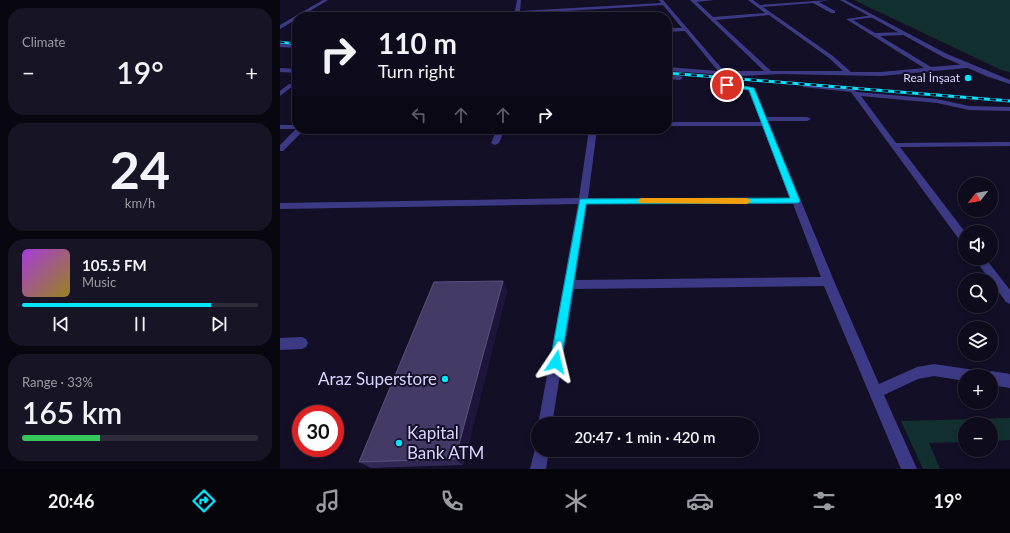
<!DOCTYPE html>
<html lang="en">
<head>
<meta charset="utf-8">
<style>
	:root { --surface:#0e0b1c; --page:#171425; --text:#f1f3f6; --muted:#9b9ba3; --line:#2e2b3b; --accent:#00e5ff }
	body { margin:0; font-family:Lato,sans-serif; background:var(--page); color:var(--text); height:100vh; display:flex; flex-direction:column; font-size:15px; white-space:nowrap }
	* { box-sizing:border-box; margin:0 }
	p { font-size:13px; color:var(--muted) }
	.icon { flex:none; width:22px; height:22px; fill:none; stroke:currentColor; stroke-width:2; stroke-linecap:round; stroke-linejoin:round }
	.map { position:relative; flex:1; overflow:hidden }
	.panel { display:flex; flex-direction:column; gap:8px; padding:8px; background:#08060f; width:280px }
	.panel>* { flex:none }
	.banner { position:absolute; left:12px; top:12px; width:380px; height:122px; border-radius:16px; box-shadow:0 2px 6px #0003,0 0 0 1px var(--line); background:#0e0b1c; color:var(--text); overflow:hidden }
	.needle { width:26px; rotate:239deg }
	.controls { position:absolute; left:678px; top:177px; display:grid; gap:8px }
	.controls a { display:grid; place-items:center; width:40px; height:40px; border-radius:50%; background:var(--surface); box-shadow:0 2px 6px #0003,0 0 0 1px var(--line); font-size:20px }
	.speed { position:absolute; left:12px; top:405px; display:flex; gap:8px; font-size:20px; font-weight:700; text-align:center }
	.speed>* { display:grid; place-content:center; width:52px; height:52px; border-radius:50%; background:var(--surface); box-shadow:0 2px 6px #0003,0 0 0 1px var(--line); line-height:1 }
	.speed .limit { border:6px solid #d22; background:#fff; color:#111 }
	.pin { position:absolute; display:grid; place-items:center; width:34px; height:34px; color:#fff; margin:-17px; border:2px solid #fff; border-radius:50%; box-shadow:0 1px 4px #0007 }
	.me { position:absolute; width:44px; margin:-22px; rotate:10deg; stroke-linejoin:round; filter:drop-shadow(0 0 3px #0008) }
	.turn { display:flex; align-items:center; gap:14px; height:84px; padding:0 20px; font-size:18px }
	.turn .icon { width:52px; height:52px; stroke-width:2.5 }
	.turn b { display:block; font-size:28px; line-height:34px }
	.lanes { display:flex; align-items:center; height:38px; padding:0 20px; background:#0003; justify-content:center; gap:20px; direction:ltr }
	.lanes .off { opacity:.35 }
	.big { font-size:30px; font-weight:600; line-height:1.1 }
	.panel .widget { flex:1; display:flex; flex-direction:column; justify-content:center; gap:6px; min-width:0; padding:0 14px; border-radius:16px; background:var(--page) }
	.panel .dial { align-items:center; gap:0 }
	.dial b { font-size:52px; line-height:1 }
	.song { display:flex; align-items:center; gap:12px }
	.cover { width:48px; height:48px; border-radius:6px; background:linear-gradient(135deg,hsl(280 70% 55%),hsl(50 70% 35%)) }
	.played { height:4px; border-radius:2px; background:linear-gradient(90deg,var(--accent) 80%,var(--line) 80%) }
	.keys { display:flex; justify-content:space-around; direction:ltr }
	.heat { display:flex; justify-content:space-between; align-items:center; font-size:22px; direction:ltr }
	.charge { height:6px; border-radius:3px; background:linear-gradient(90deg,#34c759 33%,var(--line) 0) }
	.trip { position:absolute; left:251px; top:417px; width:228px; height:40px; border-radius:20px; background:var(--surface); box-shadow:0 2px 6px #0003,0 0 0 1px var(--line); font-weight:600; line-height:40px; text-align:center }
	.tab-bar { display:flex; height:64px; justify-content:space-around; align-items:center; background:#06040b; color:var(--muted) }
	.tab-bar .icon { width:28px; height:28px }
	.tab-bar .current { color:var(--accent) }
	.tab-bar b { font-size:18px; color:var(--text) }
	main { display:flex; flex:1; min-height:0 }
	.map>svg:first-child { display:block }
	.green { fill:#12302f }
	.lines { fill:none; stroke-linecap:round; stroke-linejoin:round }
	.minor { fill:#3d3a85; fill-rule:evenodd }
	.tertiary { fill:#3d3a85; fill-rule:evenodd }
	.rail-far1-casing { stroke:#00e5ff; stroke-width:2.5 }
	.rail-casing { stroke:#00e5ff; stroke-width:3 }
	.rail-far1 { stroke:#130f26; stroke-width:1.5; stroke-dasharray:4.5; stroke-linecap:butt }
	.rail { stroke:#130f26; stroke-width:2; stroke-dasharray:6; stroke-linecap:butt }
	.wall { fill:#312854 }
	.shaded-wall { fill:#1d163a }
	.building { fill:#433a66; stroke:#5a527e }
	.route { fill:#00e5ff; stroke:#0095a6 }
	.slow { fill:#f59e0b }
	.poi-dot { fill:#00e5ff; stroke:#130f26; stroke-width:1.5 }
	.labels { text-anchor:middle; stroke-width:4; stroke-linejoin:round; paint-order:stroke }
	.far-poi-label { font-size:12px; fill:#d9d4ff; stroke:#130f26; text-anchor:end }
	.near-poi-label { font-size:17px; fill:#d9d4ff; stroke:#130f26; text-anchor:end }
</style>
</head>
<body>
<main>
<section class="panel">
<div class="widget"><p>Climate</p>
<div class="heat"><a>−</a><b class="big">19°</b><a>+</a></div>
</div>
<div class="widget dial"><b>24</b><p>km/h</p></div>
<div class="widget">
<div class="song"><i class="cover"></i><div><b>105.5 FM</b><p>Music</p></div></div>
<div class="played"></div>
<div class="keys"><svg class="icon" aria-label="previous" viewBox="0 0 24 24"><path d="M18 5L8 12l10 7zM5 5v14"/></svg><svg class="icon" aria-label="pause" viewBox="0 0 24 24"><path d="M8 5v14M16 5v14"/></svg><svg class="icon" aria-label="next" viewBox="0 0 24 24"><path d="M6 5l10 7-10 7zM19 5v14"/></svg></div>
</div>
<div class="widget"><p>Range · 33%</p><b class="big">165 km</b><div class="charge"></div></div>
</section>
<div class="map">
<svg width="730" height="469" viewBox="0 0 730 469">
	<rect width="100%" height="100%" fill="#130f26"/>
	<!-- green -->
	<g class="green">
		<path d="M 574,0 L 730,0 L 730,72 L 721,70 Z"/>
		<path d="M 730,418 L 730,440 L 711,441 L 711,424 L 685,424 L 685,442 L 649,443 L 660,469 L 643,469 L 621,421 Z"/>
	</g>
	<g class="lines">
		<!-- minor -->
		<g class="minor">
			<path d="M 43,0 L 48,0 L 20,17 L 17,17 L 17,19 L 0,29 L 0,25 Z"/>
			<path d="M 237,0 L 241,0 L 240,11 L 381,3 L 379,0 L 383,0 L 444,71 L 484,71 L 410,0 L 434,0 L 417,2 L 433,17 L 485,13 L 468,0 L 473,0 L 480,5 L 549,0 L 539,2 L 555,11 L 555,13 L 551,13 L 533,3 L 483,7 L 553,56 L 571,72 L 601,72 L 644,68 L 566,19 L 593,15 L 595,17 L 573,20 L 595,33 L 626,32 L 626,34 L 624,35 L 600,36 L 651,67 L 687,64 L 690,66 L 687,68 L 601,76 L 500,74 L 462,76 L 387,71 L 387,67 L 438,71 L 405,31 L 387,32 L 387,28 L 402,28 L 383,5 L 240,14 L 239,17 L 235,17 L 235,14 L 150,17 L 152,16 L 235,11 ZM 489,15 L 549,58 L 563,71 L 491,71 L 436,20 Z"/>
			<path d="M 68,13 L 72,14 L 70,17 L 65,17 Z"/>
			<path d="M 0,43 L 17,44 L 17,48 L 0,47 Z"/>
			<path d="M 0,68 L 17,69 L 17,73 L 0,72 Z"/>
			<path d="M 387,75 L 400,76 L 403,78 L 400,80 L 387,79 Z"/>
			<path d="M 447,83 L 473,87 L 486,117 L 527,117 L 531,119 L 527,121 L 488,121 L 554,281 L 599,384 L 637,367 L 654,364 L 701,371 L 703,376 L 685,376 L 685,381 L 654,376 L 638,379 L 604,395 L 637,469 L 621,469 L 544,286 L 294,289 L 272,424 L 258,425 L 298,204 L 0,209 L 0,203 L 299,198 L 309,129 L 317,129 L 308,198 L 510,198 L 483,126 L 387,126 L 387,122 L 481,122 L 468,90 L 445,86 L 445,84 ZM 307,204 L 513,204 L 541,277 L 295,280 Z"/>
			<path d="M 9,84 L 14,85 L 0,96 L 0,91 Z"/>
			<path d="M 525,84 C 536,85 571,84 577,92 L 657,99 L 689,106 L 730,107 L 730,111 L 689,110 L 657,103 L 581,96 L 616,143 L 730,142 L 730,146 L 620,147 L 685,232 L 685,243 L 681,242 L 571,92 L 523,87 L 523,85 Z"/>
			<path d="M 0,125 L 17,125 L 17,129 L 25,129 L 3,151 L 0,151 L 0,145 L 16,129 L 0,129 Z"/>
			<path d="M 217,129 L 225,129 L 219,143 L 215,145 L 211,143 Z"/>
			<path d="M 694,258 L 705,258 L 730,290 L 730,304 L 726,302 Z"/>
			<path d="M 22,337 L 26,339 L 28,343 L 26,347 L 22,349 L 0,350 L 0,338 Z"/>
			<path d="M 711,371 L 730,374 L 730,388 L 711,385 L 711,376 L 705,376 L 706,373 Z"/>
			<path d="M 258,444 L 258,450 L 269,450 L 266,469 L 250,469 L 256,445 Z"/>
		</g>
		<!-- tertiary -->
		<path class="tertiary" d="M 560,0 L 565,0 L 667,54 L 730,80 L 730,84 L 706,76 L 663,57 Z"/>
		<!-- rail-far1 casing -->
		<g class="rail-far1-casing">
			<path id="rail-far1" d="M 0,42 L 17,44"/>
		</g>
		<!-- rail casing -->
		<g class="rail-casing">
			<path id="rail" d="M 387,73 L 730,101"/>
		</g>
		<!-- rail-far1 -->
		<use href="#rail-far1" class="rail-far1"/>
		<!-- rail -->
		<use href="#rail" class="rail"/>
	</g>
	<!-- wall -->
	<path class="wall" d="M 223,281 L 227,291 L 183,465 L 91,468 L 79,462 Z"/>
	<!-- shaded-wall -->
	<path class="shaded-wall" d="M 223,281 L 227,291 L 183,465 L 175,459 Z"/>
	<!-- building -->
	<path class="building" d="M 223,281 L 175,459 L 79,462 L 154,282 Z"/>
	<!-- route -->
	<path class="route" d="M 447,83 L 474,88 L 520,201 L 518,203 L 306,204 L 281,362 L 280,366 L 276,368 L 271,366 L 270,362 L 300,199 L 510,198 L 469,90 L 445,86 L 444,85 Z"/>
	<!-- slow -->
	<path class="slow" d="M 362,198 L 467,198 L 471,201 L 467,204 L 359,203 L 358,201 L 359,199 Z"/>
	<!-- markers -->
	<g class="poi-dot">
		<circle cx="688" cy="78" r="4"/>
		<circle cx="165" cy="379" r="4"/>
		<circle cx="119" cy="443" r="4"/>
	</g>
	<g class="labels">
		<!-- far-poi labels -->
		<g class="far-poi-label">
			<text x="680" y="82">Real İnşaat</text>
		</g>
		<!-- near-poi labels -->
		<g class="near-poi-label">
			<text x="157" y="385">Araz Superstore</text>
			<text x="127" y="439" text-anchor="start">Kapital<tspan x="127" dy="20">Bank ATM</tspan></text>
		</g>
	</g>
</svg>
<div class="controls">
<a><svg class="needle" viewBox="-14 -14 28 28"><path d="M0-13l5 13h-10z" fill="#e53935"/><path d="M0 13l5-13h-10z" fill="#9b9ba3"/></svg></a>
<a><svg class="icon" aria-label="sound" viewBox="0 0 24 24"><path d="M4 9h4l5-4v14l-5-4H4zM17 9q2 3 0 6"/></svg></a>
<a><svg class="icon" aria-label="search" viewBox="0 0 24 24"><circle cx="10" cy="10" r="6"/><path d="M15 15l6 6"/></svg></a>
<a><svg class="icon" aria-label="layers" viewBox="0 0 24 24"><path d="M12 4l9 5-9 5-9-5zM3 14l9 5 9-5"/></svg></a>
<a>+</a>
<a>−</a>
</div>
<div class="speed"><div class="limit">30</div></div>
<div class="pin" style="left:447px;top:85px;background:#d93025"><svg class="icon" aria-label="arrive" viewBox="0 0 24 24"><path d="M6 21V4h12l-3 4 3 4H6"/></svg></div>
<svg class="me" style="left:276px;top:362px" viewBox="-20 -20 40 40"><path d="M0-17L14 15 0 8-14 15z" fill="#00e5ff" stroke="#fff" stroke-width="4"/></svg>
<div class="trip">20:47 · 1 min · 420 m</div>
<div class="banner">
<div class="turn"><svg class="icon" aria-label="right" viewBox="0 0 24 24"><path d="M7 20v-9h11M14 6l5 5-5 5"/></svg><div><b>110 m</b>Turn right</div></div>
<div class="lanes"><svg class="icon off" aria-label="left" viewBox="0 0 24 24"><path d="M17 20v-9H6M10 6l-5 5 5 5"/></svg><svg class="icon off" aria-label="ahead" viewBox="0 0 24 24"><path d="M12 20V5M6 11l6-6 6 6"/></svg><svg class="icon off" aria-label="ahead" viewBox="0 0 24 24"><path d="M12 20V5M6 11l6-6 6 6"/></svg><svg class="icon" aria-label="right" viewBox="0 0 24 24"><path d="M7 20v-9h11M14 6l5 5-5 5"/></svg></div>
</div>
</div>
</main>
<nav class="tab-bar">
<b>20:46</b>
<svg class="icon current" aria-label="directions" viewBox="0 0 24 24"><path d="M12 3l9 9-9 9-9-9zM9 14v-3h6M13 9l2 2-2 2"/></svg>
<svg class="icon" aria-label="music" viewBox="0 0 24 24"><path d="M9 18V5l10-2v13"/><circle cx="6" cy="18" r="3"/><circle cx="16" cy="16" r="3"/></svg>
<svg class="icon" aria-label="phone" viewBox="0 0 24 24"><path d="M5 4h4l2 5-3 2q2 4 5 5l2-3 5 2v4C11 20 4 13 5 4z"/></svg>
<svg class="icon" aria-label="climate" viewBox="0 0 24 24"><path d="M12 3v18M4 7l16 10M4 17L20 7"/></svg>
<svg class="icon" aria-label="car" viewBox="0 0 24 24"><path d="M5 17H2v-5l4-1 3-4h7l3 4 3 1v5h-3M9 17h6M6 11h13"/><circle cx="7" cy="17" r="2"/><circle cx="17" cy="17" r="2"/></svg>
<svg class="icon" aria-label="filters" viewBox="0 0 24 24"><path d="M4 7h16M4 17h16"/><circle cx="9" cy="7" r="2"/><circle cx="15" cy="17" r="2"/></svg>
<b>19°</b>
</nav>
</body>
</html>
